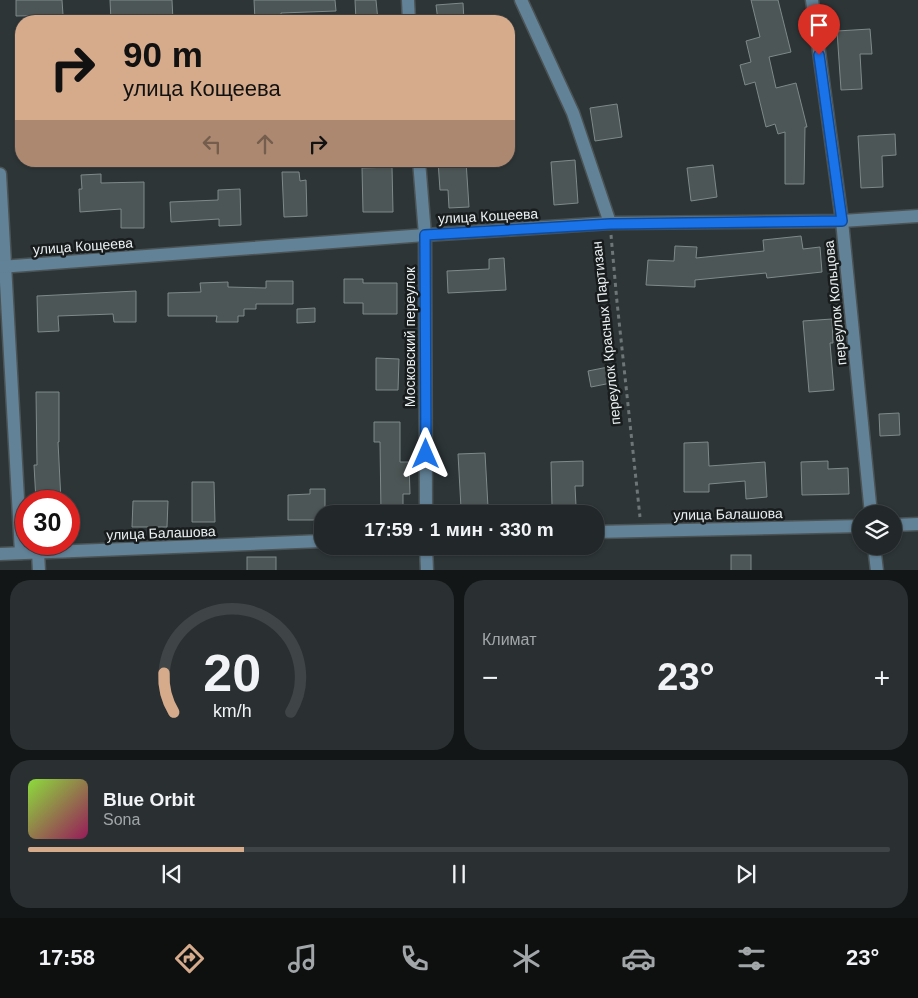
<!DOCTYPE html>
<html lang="ru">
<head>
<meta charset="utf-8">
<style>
	:root { --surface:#222829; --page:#2a3031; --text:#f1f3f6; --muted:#a2a6a8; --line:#3f4446; --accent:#d6ab8b }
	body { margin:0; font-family:Arial,sans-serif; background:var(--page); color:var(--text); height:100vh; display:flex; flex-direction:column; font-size:19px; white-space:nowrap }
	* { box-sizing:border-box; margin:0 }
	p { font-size:16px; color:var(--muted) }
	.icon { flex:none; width:28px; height:28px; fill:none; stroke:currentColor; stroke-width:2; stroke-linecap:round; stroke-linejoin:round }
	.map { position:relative; height:570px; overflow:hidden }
	.sheet { display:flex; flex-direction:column; gap:10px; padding:10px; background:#131617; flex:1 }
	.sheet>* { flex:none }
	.guide { position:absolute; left:15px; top:15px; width:500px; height:152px; border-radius:20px; box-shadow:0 1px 4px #0004,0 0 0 1px var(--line); background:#d6ab8b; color:#111; overflow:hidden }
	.tools { position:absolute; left:852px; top:505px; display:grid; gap:10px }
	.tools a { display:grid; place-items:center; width:50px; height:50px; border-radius:50%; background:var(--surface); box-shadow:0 1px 4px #0004,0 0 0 1px var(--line); font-size:25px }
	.speed { position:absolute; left:15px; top:490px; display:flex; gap:10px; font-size:25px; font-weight:700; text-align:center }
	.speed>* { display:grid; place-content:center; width:65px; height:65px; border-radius:50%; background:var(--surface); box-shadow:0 1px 4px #0004,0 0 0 1px var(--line); line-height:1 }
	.speed .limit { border:8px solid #d22; background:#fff; color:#111 }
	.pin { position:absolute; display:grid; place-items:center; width:42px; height:42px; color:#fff; margin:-51px -21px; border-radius:50% 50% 50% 0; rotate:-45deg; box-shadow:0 0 5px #0007 }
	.pin .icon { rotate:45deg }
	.me { position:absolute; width:55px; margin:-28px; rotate:0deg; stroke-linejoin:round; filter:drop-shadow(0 0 4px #0008) }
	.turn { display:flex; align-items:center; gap:18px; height:105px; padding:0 25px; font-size:22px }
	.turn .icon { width:65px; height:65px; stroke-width:2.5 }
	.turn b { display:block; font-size:35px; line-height:42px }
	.lanes { display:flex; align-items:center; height:48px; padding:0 25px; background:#0003; justify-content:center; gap:25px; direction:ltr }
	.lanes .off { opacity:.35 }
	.big { font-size:38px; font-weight:700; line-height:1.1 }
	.sheet .card { flex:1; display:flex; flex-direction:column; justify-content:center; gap:8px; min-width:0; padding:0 18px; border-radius:20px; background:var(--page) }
	.sheet .dial { align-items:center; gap:0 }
	.dial svg { height:130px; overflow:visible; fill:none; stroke:var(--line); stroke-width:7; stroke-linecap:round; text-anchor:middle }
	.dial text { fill:var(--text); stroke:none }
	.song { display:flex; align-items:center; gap:15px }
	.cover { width:60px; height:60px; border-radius:8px; background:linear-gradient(135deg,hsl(90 70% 55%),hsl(330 70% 35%)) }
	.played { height:5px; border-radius:2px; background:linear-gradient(90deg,var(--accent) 25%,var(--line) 25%) }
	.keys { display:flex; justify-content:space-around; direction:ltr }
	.heat { display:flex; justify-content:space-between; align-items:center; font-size:28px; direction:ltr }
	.sheet .tiles { flex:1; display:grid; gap:10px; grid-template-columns:1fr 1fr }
	.card:last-child { grid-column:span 2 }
	.trip { position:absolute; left:314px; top:505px; width:290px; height:50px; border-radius:20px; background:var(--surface); box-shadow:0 1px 4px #0004,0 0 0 1px var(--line); font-weight:700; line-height:50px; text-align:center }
	.tab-bar { display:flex; height:80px; justify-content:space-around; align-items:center; background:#0e1010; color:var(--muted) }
	.tab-bar .icon { width:35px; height:35px }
	.tab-bar .on { color:var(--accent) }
	.tab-bar b { font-size:22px; color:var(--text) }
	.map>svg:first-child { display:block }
	.building { fill:#4d5656; stroke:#7e8989 }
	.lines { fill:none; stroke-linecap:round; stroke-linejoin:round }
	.minor-casing { stroke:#4b5355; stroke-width:15 }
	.path { stroke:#6f7678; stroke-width:3; stroke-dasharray:4 4; stroke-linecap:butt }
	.minor { stroke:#628297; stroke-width:12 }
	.route-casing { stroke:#114b97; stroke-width:12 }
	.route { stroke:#1a73e8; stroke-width:9 }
	.labels { text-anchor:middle; stroke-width:5; stroke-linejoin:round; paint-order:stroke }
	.street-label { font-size:14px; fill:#ebf0f2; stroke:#181c1d }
</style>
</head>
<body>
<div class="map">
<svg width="918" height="571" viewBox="0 0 918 571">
	<rect width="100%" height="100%" fill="#2d3537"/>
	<!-- building -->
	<g class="building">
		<path d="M 16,0 L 62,0 L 63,15 L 16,16 Z"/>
		<path d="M 110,0 L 172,0 L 173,21 L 111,21 Z"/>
		<path d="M 254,0 L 335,0 L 336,11 L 281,13 L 281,21 L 255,21 Z"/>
		<path d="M 355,0 L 376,0 L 378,21 L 356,21 Z"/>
		<path d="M 751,0 L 778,0 L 791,52 L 769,57 L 776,88 L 796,83 L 807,127 L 805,127 L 804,184 L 785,184 L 785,132 L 778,134 L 775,124 L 766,127 L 755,82 L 745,85 L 740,65 L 751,62 L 746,41 L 760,37 Z"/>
		<path d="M 463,3 L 464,21 L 438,21 L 436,5 Z"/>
		<path d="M 870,29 L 872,54 L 860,54 L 862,89 L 841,90 L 837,31 Z"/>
		<path d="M 617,104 L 622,137 L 595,141 L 590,108 Z"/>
		<path d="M 895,134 L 896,155 L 882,156 L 883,187 L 861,188 L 858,136 Z"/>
		<path d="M 575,160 L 578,203 L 554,205 L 551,162 Z"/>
		<path d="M 438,161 L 466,161 L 469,207 L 449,208 L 448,190 L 440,190 Z"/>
		<path d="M 713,165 L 717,197 L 691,201 L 687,168 Z"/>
		<path d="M 392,167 L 393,212 L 363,212 L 362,168 Z"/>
		<path d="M 282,172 L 299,172 L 300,181 L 306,180 L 307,216 L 284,217 Z"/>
		<path d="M 101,174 L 101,183 L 144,182 L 144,228 L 121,228 L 121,209 L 80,212 L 79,189 L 82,189 L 81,175 Z"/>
		<path d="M 240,189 L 241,225 L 219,226 L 219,219 L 171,222 L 170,202 L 218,200 L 218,190 Z"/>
		<path d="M 801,236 L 803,249 L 820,247 L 822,272 L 767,278 L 766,273 L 695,280 L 695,287 L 646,285 L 648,260 L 674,261 L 675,246 L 697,247 L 696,258 L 764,251 L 763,240 Z"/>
		<path d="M 504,258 L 506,290 L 448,293 L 447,271 L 489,269 L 489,259 Z"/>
		<path d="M 344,279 L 363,279 L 363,283 L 397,283 L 397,314 L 363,314 L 363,303 L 344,303 Z"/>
		<path d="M 266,281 L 293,281 L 293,304 L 256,304 L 256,309 L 244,309 L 244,316 L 238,316 L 238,322 L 216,322 L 217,316 L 168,316 L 168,293 L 201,292 L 200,283 L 228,282 L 228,287 L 266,288 Z"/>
		<path d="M 136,291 L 136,322 L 114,322 L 113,314 L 58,316 L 59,331 L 38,332 L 37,296 Z"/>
		<path d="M 315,308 L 315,322 L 297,323 L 297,309 Z"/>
		<path d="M 832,319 L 833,343 L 830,343 L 834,390 L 809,392 L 803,321 Z"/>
		<path d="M 376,358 L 399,359 L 398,390 L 376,390 Z"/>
		<path d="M 613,366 L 616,382 L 591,387 L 588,371 Z"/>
		<path d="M 36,392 L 59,392 L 59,442 L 58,442 L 61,501 L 36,501 L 34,465 L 37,465 Z"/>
		<path d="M 899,413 L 900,435 L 880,436 L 879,414 Z"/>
		<path d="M 374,422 L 400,422 L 400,462 L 409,462 L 410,494 L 403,494 L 403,514 L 381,514 L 380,442 L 374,442 Z"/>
		<path d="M 708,442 L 709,466 L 765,462 L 767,497 L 746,499 L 745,481 L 709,484 L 709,492 L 684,492 L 684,443 Z"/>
		<path d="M 485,453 L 488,507 L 461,508 L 458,454 Z"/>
		<path d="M 583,461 L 583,486 L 575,486 L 576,506 L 552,506 L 551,462 Z"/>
		<path d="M 828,461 L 828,469 L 848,468 L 849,494 L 802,495 L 801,462 Z"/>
		<path d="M 192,482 L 214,482 L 215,522 L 192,522 Z"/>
		<path d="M 310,489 L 325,489 L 325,514 L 322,514 L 322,520 L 288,520 L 288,495 L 310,494 Z"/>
		<path d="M 133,501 L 168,501 L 167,527 L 132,527 Z"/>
		<rect x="731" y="555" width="20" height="16"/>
		<rect x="247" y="557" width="29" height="14"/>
	</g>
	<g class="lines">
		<!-- minor casing -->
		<g class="minor-casing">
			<g id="minor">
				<path d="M 408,0 L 409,21"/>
				<path d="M 521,0 L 573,113 L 610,223"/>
				<path d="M 812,0 L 842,221 L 871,514"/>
				<path d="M 419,161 L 425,235 L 426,514"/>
				<path d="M 0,174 L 21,553"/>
				<path d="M 0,267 L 425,235 L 610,223 L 842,221 L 918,216"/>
				<path d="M 894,525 L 918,524"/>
				<path d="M 595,532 L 861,526"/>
				<path d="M 426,546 L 427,571"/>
				<path d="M 874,546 L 877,571"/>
				<path d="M 38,552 L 39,571"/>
				<path d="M 0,554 L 322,541"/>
			</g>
		</g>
		<!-- path -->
		<path class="path" d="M 611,235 L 617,302 L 640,517"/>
		<!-- minor -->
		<use href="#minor" class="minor"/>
	</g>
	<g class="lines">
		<!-- route casing -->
		<g class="route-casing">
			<path id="route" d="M 426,454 L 425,235 L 610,224 L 842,221 L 819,55"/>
		</g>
		<!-- route -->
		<use href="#route" class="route"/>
	</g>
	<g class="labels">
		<!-- street labels -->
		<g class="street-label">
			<text transform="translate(488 216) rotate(-3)" y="5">улица Кощеева</text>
			<text transform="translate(83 246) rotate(-4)" y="5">улица Кощеева</text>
			<text transform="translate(835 303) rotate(-96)" y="5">переулок Кольцова</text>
			<text transform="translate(606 333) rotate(-96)" y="5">переулок Красных Партизан</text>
			<text transform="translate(410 337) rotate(-90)" y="5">Московский переулок</text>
			<text transform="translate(728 514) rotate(-1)" y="5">улица Балашова</text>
			<text transform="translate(161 533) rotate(-2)" y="5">улица Балашова</text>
		</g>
	</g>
</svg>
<div class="tools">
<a><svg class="icon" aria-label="layers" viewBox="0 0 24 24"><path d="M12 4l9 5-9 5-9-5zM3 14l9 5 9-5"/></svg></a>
</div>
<div class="speed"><div class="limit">30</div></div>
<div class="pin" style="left:819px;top:55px;background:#d93025"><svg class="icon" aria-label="arrive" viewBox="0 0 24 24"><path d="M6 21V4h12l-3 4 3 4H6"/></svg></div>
<svg class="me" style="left:426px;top:454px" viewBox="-20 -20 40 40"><path d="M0-17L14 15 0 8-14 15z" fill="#1a73e8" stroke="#fff" stroke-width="4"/></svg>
<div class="trip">17:59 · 1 мин · 330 m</div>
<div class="guide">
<div class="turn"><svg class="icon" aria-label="right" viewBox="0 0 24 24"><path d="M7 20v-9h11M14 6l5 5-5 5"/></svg><div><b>90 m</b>улица Кощеева</div></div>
<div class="lanes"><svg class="icon off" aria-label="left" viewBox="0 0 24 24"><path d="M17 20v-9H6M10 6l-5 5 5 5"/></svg><svg class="icon off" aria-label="ahead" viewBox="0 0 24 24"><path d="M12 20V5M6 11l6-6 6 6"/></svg><svg class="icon" aria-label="right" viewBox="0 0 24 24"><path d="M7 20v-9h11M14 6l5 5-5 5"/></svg></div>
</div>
</div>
<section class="sheet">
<div class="tiles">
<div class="card dial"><svg viewBox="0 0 100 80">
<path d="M14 69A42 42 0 1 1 86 69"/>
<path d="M14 69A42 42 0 0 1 8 45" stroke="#d6ab8b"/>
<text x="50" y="56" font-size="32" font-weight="700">20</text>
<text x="50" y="72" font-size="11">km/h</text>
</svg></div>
<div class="card"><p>Климат</p>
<div class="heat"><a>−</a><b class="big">23°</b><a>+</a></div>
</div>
<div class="card">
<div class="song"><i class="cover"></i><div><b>Blue Orbit</b><p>Sona</p></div></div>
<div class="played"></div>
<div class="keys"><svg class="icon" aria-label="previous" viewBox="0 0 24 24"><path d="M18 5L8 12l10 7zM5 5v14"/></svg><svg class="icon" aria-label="pause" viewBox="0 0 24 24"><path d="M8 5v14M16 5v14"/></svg><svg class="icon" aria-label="next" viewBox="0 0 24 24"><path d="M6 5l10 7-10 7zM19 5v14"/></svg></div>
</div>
</div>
</section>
<nav class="tab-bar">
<b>17:58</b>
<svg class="icon on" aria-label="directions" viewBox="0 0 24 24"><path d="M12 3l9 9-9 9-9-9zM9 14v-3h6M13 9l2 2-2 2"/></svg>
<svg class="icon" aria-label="music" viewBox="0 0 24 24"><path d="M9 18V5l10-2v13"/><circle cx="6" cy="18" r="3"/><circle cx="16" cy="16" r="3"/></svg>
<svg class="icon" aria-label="phone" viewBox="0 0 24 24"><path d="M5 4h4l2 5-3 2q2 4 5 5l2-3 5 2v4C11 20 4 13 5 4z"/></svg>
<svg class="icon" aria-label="climate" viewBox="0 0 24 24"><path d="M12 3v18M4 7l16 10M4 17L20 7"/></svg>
<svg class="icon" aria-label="car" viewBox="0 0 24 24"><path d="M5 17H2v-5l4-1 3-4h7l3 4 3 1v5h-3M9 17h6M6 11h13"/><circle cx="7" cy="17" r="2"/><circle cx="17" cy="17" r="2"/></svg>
<svg class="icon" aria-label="filters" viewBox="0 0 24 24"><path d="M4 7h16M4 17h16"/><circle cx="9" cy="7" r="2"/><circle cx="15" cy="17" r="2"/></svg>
<b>23°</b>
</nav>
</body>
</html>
